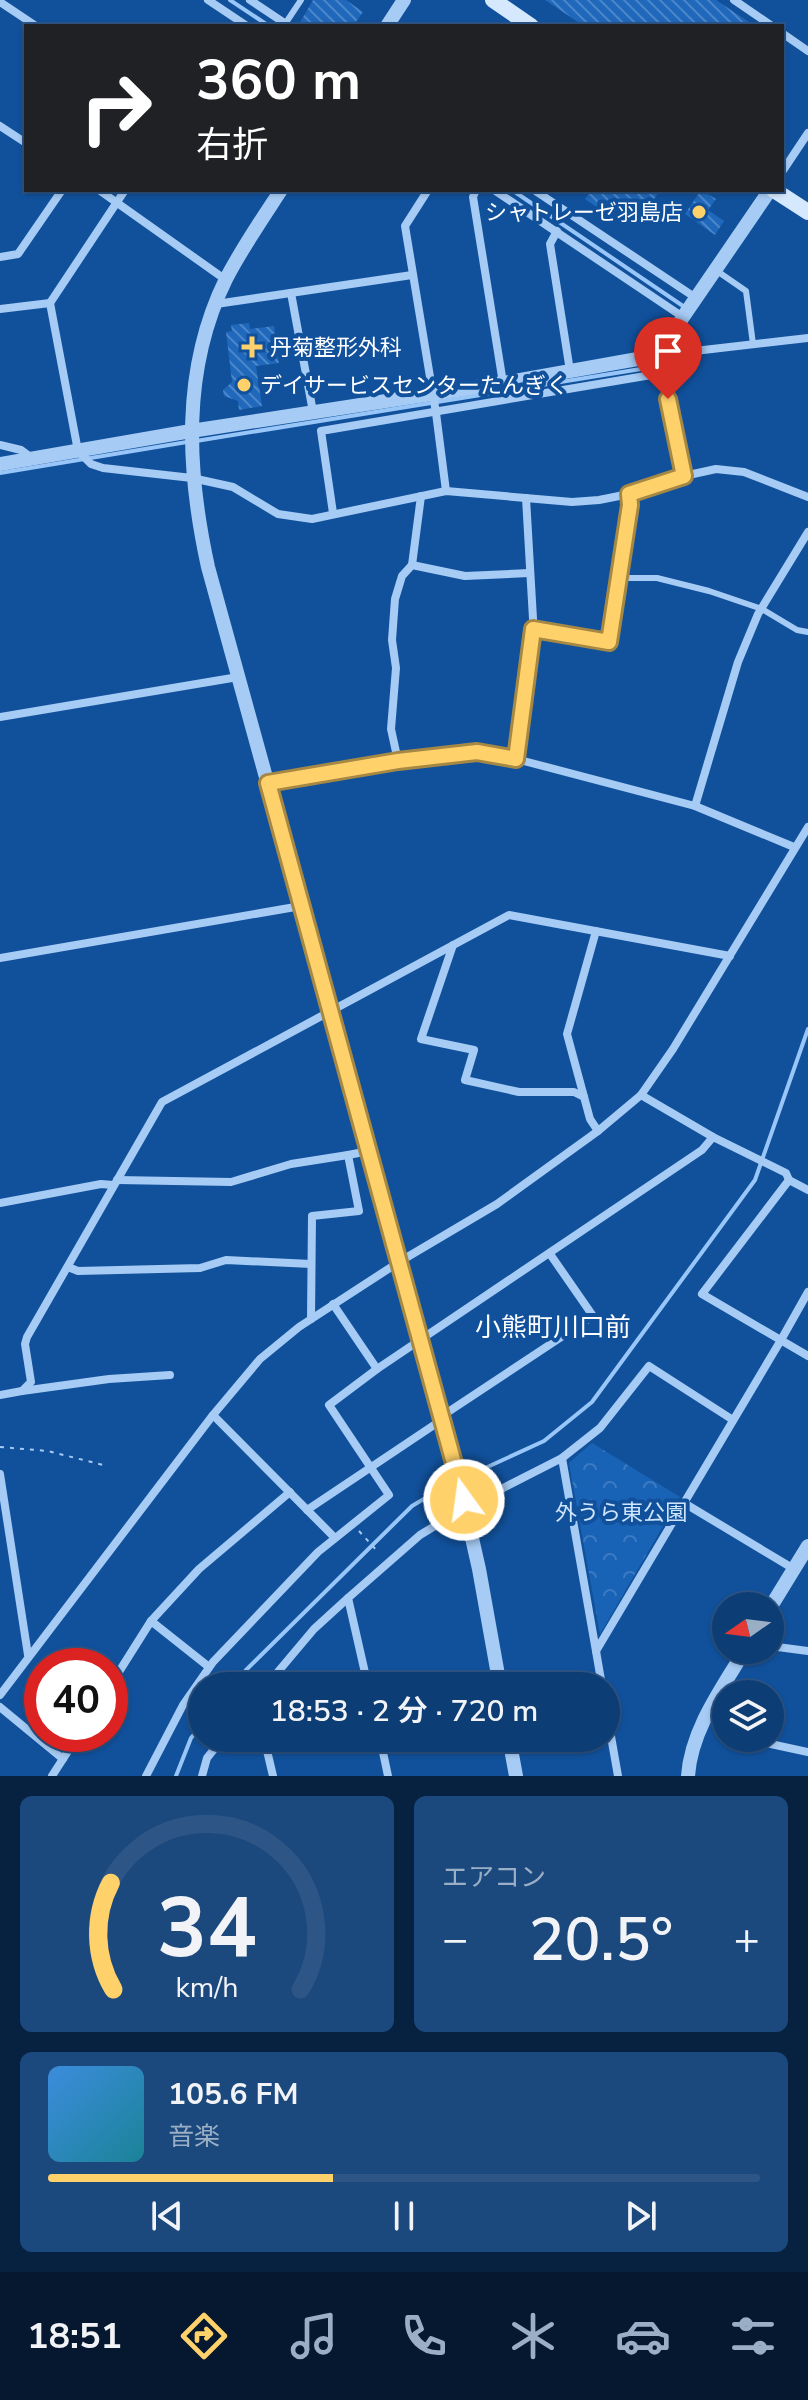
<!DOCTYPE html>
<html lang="ja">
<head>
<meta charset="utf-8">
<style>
	:root { --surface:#0d3d75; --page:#1b487d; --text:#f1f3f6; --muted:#9aaec5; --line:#2d5687; --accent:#ffd16a }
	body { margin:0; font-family:"Nunito Sans","Noto Sans JP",sans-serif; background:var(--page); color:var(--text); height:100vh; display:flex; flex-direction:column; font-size:30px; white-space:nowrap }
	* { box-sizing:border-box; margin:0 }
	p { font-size:26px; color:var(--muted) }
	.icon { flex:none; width:44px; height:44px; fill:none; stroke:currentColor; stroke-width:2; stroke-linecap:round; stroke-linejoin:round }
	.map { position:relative; height:1776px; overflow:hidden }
	.sheet { display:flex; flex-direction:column; gap:20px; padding:20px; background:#072240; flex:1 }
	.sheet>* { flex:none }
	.top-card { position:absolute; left:24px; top:24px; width:760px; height:168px; border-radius:0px; box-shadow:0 2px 6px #0004,0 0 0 2px var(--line); background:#202124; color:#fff; overflow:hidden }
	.needle { width:52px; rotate:256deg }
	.controls { position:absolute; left:712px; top:1592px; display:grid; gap:16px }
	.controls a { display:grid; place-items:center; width:72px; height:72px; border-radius:50%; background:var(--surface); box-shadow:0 2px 6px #0004,0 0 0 2px var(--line); font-size:40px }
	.speed { position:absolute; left:24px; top:1648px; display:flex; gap:16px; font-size:40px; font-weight:700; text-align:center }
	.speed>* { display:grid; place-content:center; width:104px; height:104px; border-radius:50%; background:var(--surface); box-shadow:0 2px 6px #0004,0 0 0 2px var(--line); line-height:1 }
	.speed .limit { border:12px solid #d22; background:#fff; color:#111 }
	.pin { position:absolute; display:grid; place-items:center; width:68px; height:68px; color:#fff; margin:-82px -34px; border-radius:50% 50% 50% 0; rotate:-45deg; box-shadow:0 0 8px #0007 }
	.pin .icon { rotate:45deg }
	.me { position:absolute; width:88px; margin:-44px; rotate:346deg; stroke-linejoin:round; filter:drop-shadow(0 0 6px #0008) }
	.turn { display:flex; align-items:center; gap:28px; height:168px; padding:0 40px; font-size:36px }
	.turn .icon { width:104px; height:104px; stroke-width:2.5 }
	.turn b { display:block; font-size:56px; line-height:68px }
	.big { font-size:60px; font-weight:600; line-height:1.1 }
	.sheet .tile { flex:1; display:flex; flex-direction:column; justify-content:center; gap:12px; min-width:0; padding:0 28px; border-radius:12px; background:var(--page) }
	.sheet .dial { align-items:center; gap:0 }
	.dial svg { height:208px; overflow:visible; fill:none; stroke:var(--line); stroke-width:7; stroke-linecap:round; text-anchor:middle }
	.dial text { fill:var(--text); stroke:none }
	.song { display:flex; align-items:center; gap:24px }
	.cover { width:96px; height:96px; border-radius:12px; background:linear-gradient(135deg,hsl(210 70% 55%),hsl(190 70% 35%)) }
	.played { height:8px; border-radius:4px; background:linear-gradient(90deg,var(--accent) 40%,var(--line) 40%) }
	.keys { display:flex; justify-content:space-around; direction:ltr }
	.heat { display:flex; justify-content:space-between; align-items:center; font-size:44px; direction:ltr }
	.sheet .tiles { flex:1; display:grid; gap:20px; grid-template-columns:1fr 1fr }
	.tile:last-child { grid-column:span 2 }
	.trip { position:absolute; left:188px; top:1672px; width:432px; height:80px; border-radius:40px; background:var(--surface); box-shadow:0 2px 6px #0004,0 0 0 2px var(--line); font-weight:600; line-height:80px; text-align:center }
	.dock { display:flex; height:128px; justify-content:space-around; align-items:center; background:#05182f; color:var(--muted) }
	.dock .icon { width:56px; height:56px }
	.dock .on { color:var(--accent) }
	.dock b { font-size:36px; color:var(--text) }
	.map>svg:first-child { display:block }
	.forest { fill:url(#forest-crowns) }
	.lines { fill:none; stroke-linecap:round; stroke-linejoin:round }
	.stream { stroke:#98c6f8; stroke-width:4 }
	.building { fill:url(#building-back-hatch) }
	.path { stroke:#a6cbf4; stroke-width:2; stroke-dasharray:4 6; stroke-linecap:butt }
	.service { stroke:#a6cbf4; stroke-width:6 }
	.minor { stroke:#a6cbf4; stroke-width:8 }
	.tertiary { stroke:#a6cbf4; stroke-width:14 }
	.secondary { stroke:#d6e8fd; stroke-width:16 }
	.route-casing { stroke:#a68845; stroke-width:20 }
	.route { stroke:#ffd16a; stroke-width:14 }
	.poi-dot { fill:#ffd16a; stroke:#11519c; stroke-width:3 }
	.labels { text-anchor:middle; stroke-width:8; stroke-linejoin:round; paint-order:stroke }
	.poi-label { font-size:22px; fill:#fff; stroke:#11519c; text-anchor:start }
	.park-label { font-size:22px; fill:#cfe5fe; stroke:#11519c }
	.quarter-label { font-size:26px; fill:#fff; stroke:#11519c }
</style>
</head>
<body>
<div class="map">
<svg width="808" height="1776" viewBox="0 0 808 1776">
	<defs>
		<pattern id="forest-crowns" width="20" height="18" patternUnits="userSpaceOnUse" patternTransform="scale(2)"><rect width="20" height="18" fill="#1963b7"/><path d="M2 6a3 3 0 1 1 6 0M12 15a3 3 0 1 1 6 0" fill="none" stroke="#3c7ac2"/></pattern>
		<pattern id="building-back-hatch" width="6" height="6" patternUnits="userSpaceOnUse" patternTransform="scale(2)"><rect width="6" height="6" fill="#1f68bc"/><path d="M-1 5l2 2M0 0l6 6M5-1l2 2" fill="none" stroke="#4c86c9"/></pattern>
	</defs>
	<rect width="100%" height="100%" fill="#11519c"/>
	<!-- forest -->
	<path class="forest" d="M 592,1443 L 680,1497 L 600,1634 L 569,1463 Z"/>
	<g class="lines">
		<!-- stream -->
		<g class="stream">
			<path d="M 230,0 L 269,26"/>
			<path d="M 512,190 L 683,306"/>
			<path d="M 196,441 L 647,368"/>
			<path d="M 0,473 L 187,442"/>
			<path d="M 233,1686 L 246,1670 L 412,1506 L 444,1487 L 544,1441 L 592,1402 L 755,1180 L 808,1029"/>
			<path d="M 176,1776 L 191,1738 L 202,1725"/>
		</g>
	</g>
	<!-- building -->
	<g class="building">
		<path d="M 313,0 L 346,0 L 363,12 L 353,26 L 298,26 Z"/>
		<path d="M 545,0 L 716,0 L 755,26 L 584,26 Z"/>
		<path d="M 587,190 L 660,190 L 646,212 L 635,205 L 628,215 L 603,201 L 598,208 L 585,199 L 590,192 Z"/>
		<path d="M 701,190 L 716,199 L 708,210 L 724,221 L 715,235 L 685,214 Z"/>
		<path d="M 249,323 L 250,329 L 274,326 L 279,363 L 256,366 L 262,406 L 239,410 L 238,401 L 224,396 L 223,390 L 232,382 L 226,332 L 232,331 L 231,325 Z"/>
	</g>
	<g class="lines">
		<!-- path -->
		<g class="path">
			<path d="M 0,1447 L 48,1451 L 103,1465"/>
			<path d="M 359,1531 L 379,1553"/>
		</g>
		<!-- service -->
		<g class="service">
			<path d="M 285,24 L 301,0"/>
			<path d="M 717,271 L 746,291 L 753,344"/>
			<path d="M 618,578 L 657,578 L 709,591 L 762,609 L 797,630 L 808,632"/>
			<path d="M 533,629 L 609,642 L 630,505 L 629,494"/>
		</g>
		<!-- minor -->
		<g class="minor">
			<path d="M 208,0 L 247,26"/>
			<path d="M 250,0 L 289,26"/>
			<path d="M 734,0 L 772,26"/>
			<path d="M 0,2 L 36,26"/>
			<path d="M 782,33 L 808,51"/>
			<path d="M 0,126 L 26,143"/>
			<path d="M 782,172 L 808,133"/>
			<path d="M 99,190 L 226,280"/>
			<path d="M 125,190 L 50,303 L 78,451 L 91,464 L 103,468 L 192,478 L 233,487 L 278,514 L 312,519 L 446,491 L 572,502 L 599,500 L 629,494 L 684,476 L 716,469 L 744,472 L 808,497"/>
			<path d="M 428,190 L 405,226 L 436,413 L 446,491"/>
			<path d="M 476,190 L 473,197 L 503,383"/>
			<path d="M 494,190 L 683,317"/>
			<path d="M 534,190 L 696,298"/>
			<path d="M 557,231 L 550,244 L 570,371"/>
			<path d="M 0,257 L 18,254 L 62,190"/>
			<path d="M 291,293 L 313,412"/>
			<path d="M 216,304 L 412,275"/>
			<path d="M 0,309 L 50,303"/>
			<path d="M 0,445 L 21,450 L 33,459"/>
			<path d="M 684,476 L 660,355 L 808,338"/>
			<path d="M 333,513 L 321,431 L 663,373"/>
			<path d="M 412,565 L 465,576 L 529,573"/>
			<path d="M 0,717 L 238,677"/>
			<path d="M 516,759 L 534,636 L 526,498"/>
			<path d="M 398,761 L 391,729 L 396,668 L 392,640 L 395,599 L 402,576 L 412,565 L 421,496"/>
			<path d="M 268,783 L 398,761 L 477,752 L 516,759 L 695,806 L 794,847"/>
			<path d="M 695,806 L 738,662 L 758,614 L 808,532"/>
			<path d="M 596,931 L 567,1034 L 590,1119 L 598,1131"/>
			<path d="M 453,945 L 421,1039 L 474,1050 L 465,1080 L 519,1092 L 574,1092 L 584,1097"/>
			<path d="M 0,958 L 301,906"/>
			<path d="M 641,1095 L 713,1137 L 786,1173 L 789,1180 L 808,1190"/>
			<path d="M 117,1180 L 231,1182 L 291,1164 L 348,1155"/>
			<path d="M 789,1180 L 702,1294 L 808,1356"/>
			<path d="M 0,1203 L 101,1184 L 113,1185"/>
			<path d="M 68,1267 L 78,1271 L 200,1268 L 226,1260 L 311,1264"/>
			<path d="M 333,1304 L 377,1369"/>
			<path d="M 311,1319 L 312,1216 L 359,1211 L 348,1155 L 369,1151"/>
			<path d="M 22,1391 L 109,1379 L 170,1375"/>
			<path d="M 0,1395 L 22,1391 L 31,1382 L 25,1344 L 27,1337 L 162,1102 L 509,915 L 730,956"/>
			<path d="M 213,1415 L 335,1538"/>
			<path d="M 442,1416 L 593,1316 L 550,1254"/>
			<path d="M 733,1420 L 649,1366 L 600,1428 L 562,1458 L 596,1651 L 781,1340 L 808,1292"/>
			<path d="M 0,1474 L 28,1655"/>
			<path d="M 684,1503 L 794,1569"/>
			<path d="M 307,1510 L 443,1419"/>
			<path d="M 151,1621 L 209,1667"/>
			<path d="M 770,1646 L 808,1651"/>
			<path d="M 596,1651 L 602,1686"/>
			<path d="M 110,1686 L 151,1621 L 199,1569 L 290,1492"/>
			<path d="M 266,1686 L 314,1629 L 348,1598"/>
			<path d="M 368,1686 L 348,1598 L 420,1535 L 466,1507 L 562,1458"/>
			<path d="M 0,1695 L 213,1415 L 260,1359 L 299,1327 L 399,1262 L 497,1204 L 598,1131 L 641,1095 L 673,1049 L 808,827"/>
			<path d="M 0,1707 L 63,1759"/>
			<path d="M 606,1708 L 618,1776"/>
			<path d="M 706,1715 L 726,1727"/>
			<path d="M 264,1738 L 273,1776"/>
			<path d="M 380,1738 L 388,1776"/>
			<path d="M 743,1738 L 808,1752"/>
			<path d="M 52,1776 L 79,1734"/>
			<path d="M 146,1776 L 183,1705 L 213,1662 L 318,1552 L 389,1495 L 329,1405 L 377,1369 L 702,1150 L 713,1137"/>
			<path d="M 202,1776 L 207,1758 L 223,1738"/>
		</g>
		<!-- tertiary -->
		<g class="tertiary">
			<path d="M 387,26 L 404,0"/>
			<path d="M 281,190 C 262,219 242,248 226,279 C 181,370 187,471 208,567 L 454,1459 L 479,1569 L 500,1686"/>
			<path d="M 0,464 L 191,431 L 503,383 L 660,355 L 683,317 L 770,190"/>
			<path d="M 770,1608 L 808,1546"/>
			<path d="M 509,1738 L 516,1776"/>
			<path d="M 688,1776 C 691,1730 722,1688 745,1650"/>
		</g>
		<!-- secondary -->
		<g class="secondary">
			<path d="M 493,0 L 531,26"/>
			<path d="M 774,190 L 808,212"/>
		</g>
	</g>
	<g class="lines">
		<!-- route casing -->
		<g class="route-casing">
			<path id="route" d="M 464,1500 L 268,783 L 398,761 L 477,752 L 516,759 L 533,629 L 609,642 L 630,505 L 629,494 L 684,476 L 668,399"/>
		</g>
		<!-- route -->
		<use href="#route" class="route"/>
	</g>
	<!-- markers -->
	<g class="poi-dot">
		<circle cx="699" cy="212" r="8"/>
		<path d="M248 335h8v8h8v8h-8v8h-8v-8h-8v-8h8z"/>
		<circle cx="244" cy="385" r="8"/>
	</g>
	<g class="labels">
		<!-- poi labels -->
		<g class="poi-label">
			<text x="683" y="220" text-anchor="end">シャトレーゼ羽島店</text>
			<text x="270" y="355">丹菊整形外科</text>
			<text x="260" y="393">デイサービスセンターたんぎく</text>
		</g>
		<!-- park labels -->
		<g class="park-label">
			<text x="621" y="1520">外うら東公園</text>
		</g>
		<!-- quarter labels -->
		<g class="quarter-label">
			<text x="553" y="1336">小熊町川口前</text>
		</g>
	</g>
</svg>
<div class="controls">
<a><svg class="needle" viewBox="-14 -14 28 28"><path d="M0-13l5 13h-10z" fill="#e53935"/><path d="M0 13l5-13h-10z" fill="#9aaec5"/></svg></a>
<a><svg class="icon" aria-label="layers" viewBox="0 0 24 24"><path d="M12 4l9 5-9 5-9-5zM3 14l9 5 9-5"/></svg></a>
</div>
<div class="speed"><div class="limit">40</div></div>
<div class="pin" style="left:668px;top:399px;background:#d93025"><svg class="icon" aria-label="arrive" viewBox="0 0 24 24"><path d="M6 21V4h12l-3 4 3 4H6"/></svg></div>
<svg class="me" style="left:464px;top:1500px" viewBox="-20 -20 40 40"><circle r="17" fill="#ffd16a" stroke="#fff" stroke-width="3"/><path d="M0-11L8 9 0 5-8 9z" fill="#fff"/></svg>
<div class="trip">18:53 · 2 分 · 720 m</div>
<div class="top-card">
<div class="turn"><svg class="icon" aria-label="right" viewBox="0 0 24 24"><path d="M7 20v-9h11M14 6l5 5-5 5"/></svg><div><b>360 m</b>右折</div></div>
</div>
</div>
<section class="sheet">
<div class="tiles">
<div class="tile dial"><svg viewBox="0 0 100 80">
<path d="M14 69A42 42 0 1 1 86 69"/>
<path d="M14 69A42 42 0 0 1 13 28" stroke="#ffd16a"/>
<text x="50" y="56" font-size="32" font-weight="700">34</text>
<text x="50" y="72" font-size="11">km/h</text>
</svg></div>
<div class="tile"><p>エアコン</p>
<div class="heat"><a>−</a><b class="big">20.5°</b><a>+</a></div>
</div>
<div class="tile">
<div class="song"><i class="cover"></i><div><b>105.6 FM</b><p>音楽</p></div></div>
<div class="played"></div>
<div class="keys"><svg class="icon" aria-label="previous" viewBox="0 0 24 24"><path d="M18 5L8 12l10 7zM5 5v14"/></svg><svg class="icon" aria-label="pause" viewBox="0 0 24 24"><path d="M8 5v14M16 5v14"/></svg><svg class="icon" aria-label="next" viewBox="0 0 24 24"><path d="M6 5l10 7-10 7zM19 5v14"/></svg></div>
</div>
</div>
</section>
<nav class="dock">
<b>18:51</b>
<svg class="icon on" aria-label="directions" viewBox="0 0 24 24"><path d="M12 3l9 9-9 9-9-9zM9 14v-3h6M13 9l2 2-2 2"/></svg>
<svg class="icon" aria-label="music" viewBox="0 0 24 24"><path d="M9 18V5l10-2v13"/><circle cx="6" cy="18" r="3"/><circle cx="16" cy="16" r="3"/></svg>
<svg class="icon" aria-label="phone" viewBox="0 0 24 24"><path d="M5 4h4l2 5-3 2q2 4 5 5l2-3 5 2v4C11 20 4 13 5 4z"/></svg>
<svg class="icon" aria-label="climate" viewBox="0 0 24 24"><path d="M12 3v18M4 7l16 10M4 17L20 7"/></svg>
<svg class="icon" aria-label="car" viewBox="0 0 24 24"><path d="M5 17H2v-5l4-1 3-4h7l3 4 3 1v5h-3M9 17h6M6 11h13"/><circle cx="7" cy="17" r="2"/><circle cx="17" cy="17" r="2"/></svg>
<svg class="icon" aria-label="filters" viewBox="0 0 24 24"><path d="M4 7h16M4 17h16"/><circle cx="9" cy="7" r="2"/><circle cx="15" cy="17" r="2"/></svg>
</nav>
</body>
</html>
